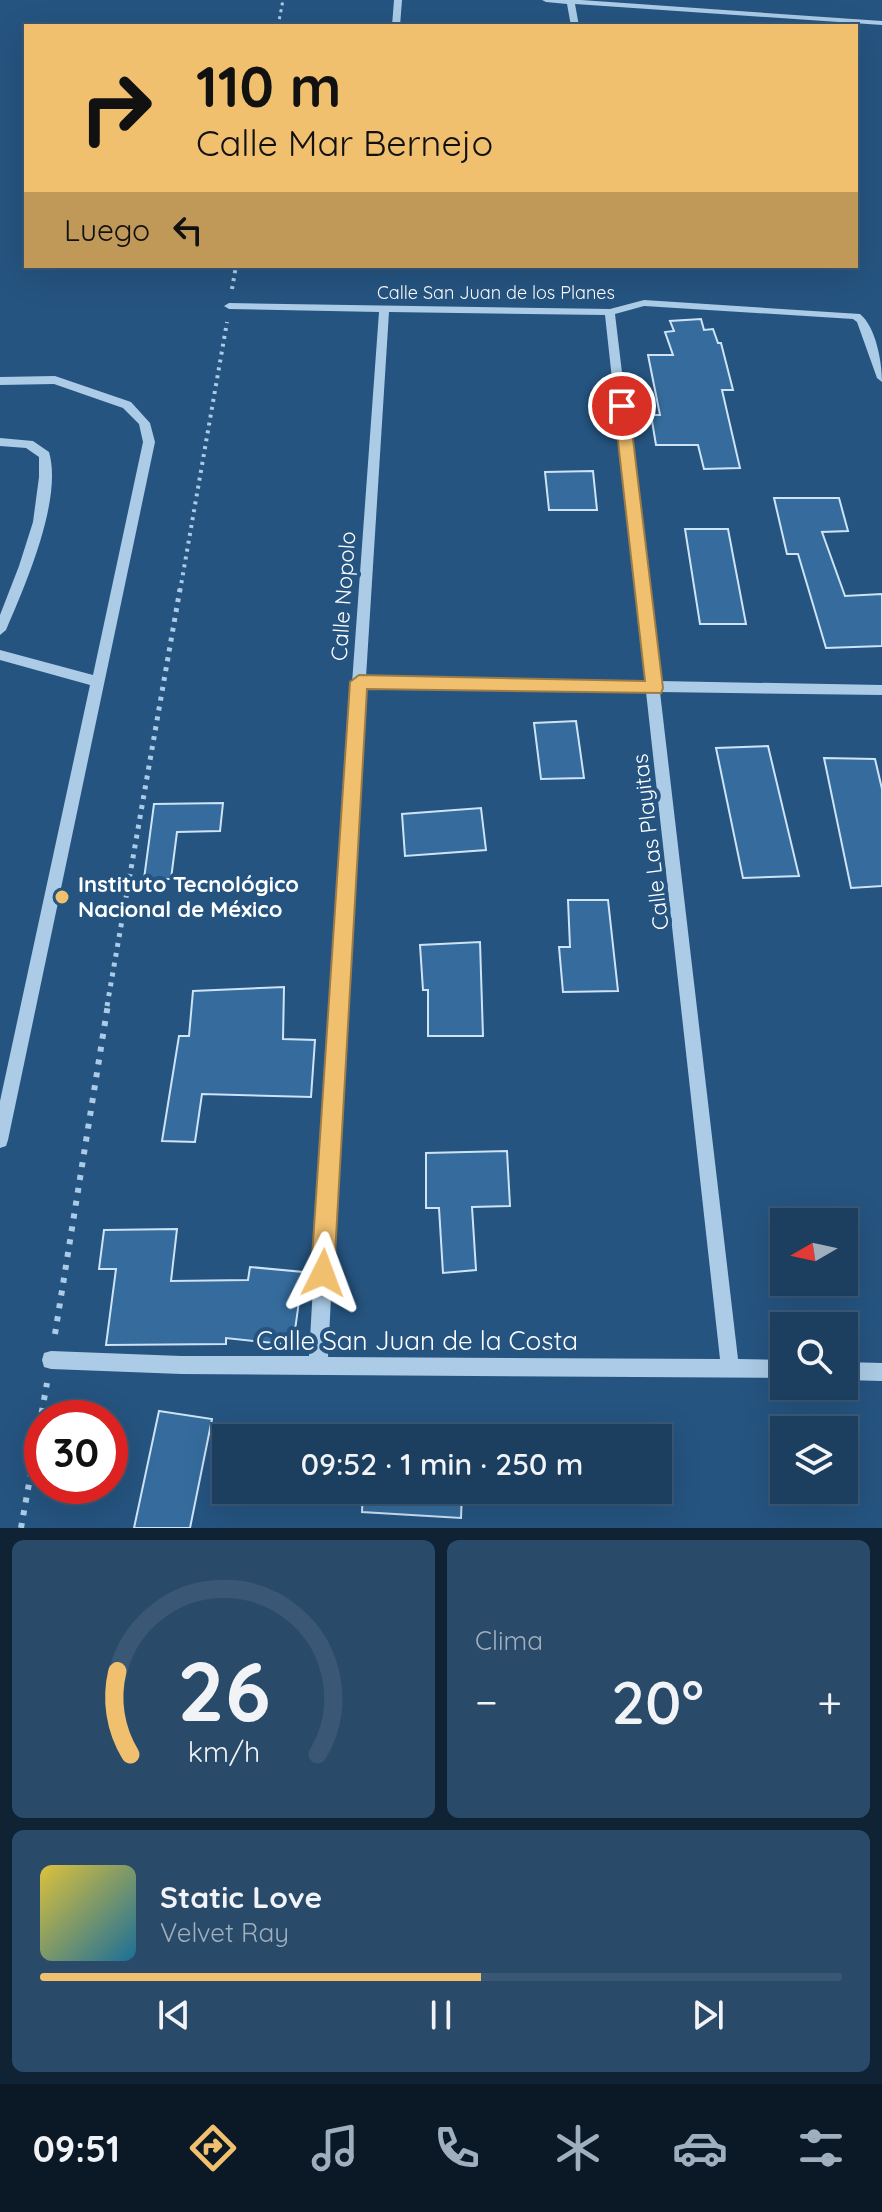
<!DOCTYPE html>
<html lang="es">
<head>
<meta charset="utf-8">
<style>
	:root { --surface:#1c3f60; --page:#294a69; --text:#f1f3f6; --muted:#a0afbd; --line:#3a5875; --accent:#f0c06f }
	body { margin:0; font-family:Quicksand,sans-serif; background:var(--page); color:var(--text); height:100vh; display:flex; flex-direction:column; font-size:30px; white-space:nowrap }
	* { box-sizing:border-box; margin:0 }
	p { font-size:26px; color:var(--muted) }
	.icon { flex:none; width:44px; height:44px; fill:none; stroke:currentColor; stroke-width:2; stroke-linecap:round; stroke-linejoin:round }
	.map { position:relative; height:1528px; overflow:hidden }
	.sheet { display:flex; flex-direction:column; gap:12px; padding:12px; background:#0f2335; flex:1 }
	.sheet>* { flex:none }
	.top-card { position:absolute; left:24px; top:24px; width:834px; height:244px; border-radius:0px; box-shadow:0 8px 32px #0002,0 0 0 2px var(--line); background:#f0c06f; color:#111; overflow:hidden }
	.needle { width:52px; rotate:261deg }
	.fabs { position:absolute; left:770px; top:1208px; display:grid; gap:16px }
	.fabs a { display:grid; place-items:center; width:88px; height:88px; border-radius:0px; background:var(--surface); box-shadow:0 8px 32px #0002,0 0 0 2px var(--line); font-size:40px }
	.speed { position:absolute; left:24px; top:1400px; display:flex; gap:16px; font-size:40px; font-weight:700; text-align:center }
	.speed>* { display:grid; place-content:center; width:104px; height:104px; border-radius:50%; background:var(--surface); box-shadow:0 8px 32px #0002,0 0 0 2px var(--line); line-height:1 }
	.speed .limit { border:12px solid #d22; background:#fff; color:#111 }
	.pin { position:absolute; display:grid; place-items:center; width:68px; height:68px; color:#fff; margin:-34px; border:4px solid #fff; border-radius:50%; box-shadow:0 2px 8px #0007 }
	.me { position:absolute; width:88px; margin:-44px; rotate:3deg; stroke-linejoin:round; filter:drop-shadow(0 0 6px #0008) }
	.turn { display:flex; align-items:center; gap:28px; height:168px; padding:0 40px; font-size:36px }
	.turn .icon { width:104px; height:104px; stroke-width:2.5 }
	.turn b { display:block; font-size:56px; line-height:68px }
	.then { display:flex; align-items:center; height:76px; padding:0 40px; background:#0003; gap:16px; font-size:30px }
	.big { font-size:60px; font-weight:600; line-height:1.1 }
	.sheet .tile { flex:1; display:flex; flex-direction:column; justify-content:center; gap:12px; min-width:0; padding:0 28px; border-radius:12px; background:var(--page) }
	.sheet .dial { align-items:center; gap:0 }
	.dial svg { height:208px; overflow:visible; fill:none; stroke:var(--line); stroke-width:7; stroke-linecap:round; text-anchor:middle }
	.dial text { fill:var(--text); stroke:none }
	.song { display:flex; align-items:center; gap:24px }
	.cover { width:96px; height:96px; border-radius:12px; background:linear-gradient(135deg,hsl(50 70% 55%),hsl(200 70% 35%)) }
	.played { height:8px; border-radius:4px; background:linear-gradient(90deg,var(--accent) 55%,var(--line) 55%) }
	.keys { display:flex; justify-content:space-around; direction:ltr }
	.heat { display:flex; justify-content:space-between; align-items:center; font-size:44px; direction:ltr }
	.sheet .tiles { flex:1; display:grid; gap:12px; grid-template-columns:1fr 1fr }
	.tile:last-child { grid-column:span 2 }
	.trip { position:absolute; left:212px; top:1424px; width:460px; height:80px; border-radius:0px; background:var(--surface); box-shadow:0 8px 32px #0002,0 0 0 2px var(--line); font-weight:600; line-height:80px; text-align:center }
	.dock { display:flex; height:128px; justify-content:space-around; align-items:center; background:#0b1926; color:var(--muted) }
	.dock .icon { width:56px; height:56px }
	.dock .on { color:var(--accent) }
	.dock b { font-size:36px; color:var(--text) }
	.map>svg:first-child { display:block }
	.building { fill:#356c9d; stroke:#cee3f5; stroke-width:2 }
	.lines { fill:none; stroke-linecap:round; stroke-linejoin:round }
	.path-far3 { stroke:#abcbe6; stroke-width:3; stroke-dasharray:3 4; stroke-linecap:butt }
	.path-far2 { stroke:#abcbe6; stroke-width:4; stroke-dasharray:3 5; stroke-linecap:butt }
	.path-far1 { stroke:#abcbe6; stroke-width:5; stroke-dasharray:4 6; stroke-linecap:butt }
	.path { stroke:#abcbe6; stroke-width:6; stroke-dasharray:5 8; stroke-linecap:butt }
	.minor { fill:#abcbe6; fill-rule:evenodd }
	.route { fill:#f0c06f; stroke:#9c7d48; stroke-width:2 }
	.poi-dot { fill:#f0c06f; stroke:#255480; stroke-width:3 }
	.labels { text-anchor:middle; stroke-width:8; stroke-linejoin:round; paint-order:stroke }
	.far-street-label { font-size:18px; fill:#fff; stroke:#255480 }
	.street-label { font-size:22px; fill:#fff; stroke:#255480 }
	.poi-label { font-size:22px; font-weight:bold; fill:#fff; stroke:#255480; text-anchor:start }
	.near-street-label { font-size:26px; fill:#fff; stroke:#255480 }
</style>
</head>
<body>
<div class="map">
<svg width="882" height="1528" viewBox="0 0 882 1528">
	<rect width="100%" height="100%" fill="#255480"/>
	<!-- building -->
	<g class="building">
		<path d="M 701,319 L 704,330 L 713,329 L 718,343 L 721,343 L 733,390 L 722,390 L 740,468 L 704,469 L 698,445 L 656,445 L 651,415 L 660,415 L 648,355 L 673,355 L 665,332 L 674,331 L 670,321 Z"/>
		<path d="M 593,471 L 597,510 L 549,510 L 545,472 Z"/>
		<path d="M 774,498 L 839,498 L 848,531 L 822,532 L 845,596 L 882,594 L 882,646 L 826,648 L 798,554 L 787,554 Z"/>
		<path d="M 685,529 L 728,529 L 746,624 L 700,624 Z"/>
		<path d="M 576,721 L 584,778 L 541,779 L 534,723 Z"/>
		<path d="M 768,746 L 799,876 L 743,878 L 716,748 Z"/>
		<path d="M 824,758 L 875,759 L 882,789 L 882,886 L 851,888 Z"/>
		<path d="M 223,803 L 220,831 L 177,832 L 171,879 L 144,879 L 154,804 Z"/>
		<path d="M 481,808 L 486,850 L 405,856 L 402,814 Z"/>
		<path d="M 568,900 L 608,900 L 618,991 L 563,992 L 559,947 L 570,947 Z"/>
		<path d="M 480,942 L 483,1036 L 428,1036 L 428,990 L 423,990 L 420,945 Z"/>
		<path d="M 284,987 L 283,1039 L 315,1040 L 311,1097 L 202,1094 L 195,1142 L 162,1141 L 179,1036 L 189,1036 L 193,991 Z"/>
		<path d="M 507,1151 L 510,1206 L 472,1207 L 476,1270 L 443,1273 L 439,1208 L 426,1208 L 426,1153 Z"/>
		<path d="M 177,1229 L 171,1281 L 248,1280 L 250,1267 L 303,1272 L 293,1345 L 226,1338 L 226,1344 L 106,1345 L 116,1269 L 99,1269 L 104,1230 Z"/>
		<path d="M 159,1411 L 212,1419 L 190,1528 L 134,1528 Z"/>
		<path d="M 363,1490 L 462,1490 L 461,1518 L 362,1512 Z"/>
	</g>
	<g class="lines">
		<!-- path-far3 -->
		<path class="path-far3" d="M 278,26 L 283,0"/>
		<!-- path-far2 -->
		<g class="path-far2">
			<path d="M 232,289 L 236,266"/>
			<path d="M 180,591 L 227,322"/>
		</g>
		<!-- path-far1 -->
		<path class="path-far1" d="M 107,1006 L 180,589"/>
		<!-- path -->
		<g class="path">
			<path d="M 55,1334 L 108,1004"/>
			<path d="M 21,1528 L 47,1383"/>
		</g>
		<!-- minor -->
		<g class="minor">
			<path d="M 394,0 L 402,0 L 400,26 L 392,26 Z"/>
			<path d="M 542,0 L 581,0 L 882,21 L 882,25 L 575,4 L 579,26 L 571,26 L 567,4 L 546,2 Z"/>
			<path d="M 644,300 L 860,314 C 876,327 882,362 882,382 L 877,378 L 857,322 L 853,319 L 644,306 L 615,314 L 659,681 L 882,685 L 882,695 L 660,692 L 738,1359 L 784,1360 L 784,1378 L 181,1374 L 51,1369 L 44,1367 L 42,1360 L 44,1353 L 51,1351 L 181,1356 L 309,1356 L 332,958 L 379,312 L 229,309 L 224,306 L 229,303 L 610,309 ZM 389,312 L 605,315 L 645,681 L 366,677 ZM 365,687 L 646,692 L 720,1359 L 328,1357 L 348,958 Z"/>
			<path d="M 55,376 L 131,402 L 150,423 L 155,442 L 8,1140 L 6,1146 L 0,1148 L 0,1101 L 90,685 L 0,660 L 0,650 L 93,675 L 143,442 L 139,424 L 123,408 L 54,384 L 0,385 L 0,377 Z"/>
			<path d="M 0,438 L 33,441 L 49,452 C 63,499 25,586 6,630 L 0,635 L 0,615 L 19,566 L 33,522 L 39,477 L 39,457 L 26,448 L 0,446 Z"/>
			<path d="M 844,1362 L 882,1363 L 882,1381 L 844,1380 Z"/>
		</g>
	</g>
	<!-- route -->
	<path class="route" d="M 622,401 L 629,406 L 663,688 L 661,693 L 367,689 L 334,1273 L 331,1281 L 323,1285 L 314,1281 L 311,1273 L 350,682 L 359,675 L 645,681 L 614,406 Z"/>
	<!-- markers -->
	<circle class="poi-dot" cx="62" cy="897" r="8"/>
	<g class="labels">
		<!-- far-street labels -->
		<g class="far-street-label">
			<text x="496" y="299">Calle San Juan de los Planes</text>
		</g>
		<!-- street labels -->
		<g class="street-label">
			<text transform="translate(343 596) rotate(-86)" y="8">Calle Nopolo</text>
			<text transform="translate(650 842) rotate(-97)" y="8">Calle Las Playitas</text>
		</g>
		<!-- poi labels -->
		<g class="poi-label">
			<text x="78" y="892">Instituto Tecnológico<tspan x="78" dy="25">Nacional de México</tspan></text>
		</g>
		<!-- near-street labels -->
		<g class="near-street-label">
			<text x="417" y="1350">Calle San Juan de la Costa</text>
		</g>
	</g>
</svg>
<div class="fabs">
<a><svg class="needle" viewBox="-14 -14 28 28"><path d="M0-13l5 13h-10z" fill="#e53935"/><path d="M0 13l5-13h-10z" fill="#a0afbd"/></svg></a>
<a><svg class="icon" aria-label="search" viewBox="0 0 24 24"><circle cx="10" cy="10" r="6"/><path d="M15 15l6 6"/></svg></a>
<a><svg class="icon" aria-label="layers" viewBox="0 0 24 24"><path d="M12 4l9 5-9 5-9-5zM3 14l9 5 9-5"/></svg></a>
</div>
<div class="speed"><div class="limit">30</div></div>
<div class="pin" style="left:622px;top:406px;background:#d93025"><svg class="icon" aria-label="arrive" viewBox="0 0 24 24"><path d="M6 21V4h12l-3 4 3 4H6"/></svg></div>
<svg class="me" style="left:323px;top:1273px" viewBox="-20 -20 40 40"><path d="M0-17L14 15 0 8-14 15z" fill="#f0c06f" stroke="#fff" stroke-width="4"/></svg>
<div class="trip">09:52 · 1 min · 250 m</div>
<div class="top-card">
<div class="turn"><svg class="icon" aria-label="right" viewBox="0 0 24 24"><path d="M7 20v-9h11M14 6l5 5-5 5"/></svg><div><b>110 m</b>Calle Mar Bernejo</div></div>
<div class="then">Luego<svg class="icon" aria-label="left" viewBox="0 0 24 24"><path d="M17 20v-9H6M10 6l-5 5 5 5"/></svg></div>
</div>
</div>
<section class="sheet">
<div class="tiles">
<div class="tile dial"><svg viewBox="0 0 100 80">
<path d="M14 69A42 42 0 1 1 86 69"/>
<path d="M14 69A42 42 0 0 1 9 37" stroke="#f0c06f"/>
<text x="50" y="56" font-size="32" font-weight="700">26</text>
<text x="50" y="72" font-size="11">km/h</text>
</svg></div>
<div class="tile"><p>Clima</p>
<div class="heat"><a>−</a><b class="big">20°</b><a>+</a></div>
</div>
<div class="tile">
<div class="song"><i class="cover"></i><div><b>Static Love</b><p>Velvet Ray</p></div></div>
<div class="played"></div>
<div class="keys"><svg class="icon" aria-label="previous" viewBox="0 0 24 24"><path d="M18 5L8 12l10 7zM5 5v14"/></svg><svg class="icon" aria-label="pause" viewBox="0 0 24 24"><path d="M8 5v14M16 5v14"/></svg><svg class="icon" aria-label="next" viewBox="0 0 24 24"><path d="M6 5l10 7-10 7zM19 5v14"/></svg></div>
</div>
</div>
</section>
<nav class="dock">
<b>09:51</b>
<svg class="icon on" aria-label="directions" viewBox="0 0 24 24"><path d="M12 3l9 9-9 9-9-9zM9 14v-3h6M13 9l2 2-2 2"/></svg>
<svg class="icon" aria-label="music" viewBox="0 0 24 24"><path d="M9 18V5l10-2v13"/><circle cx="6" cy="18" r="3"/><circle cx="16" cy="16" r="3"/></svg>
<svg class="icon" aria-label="phone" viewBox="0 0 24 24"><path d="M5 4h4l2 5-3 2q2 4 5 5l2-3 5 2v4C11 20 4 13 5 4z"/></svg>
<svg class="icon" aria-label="climate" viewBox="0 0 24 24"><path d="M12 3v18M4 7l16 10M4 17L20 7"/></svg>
<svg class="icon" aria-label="car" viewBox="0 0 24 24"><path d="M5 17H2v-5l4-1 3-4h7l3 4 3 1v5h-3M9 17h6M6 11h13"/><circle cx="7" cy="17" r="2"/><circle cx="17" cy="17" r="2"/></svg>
<svg class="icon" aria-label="filters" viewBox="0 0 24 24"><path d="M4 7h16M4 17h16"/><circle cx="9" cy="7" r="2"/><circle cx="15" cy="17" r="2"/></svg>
</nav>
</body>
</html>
